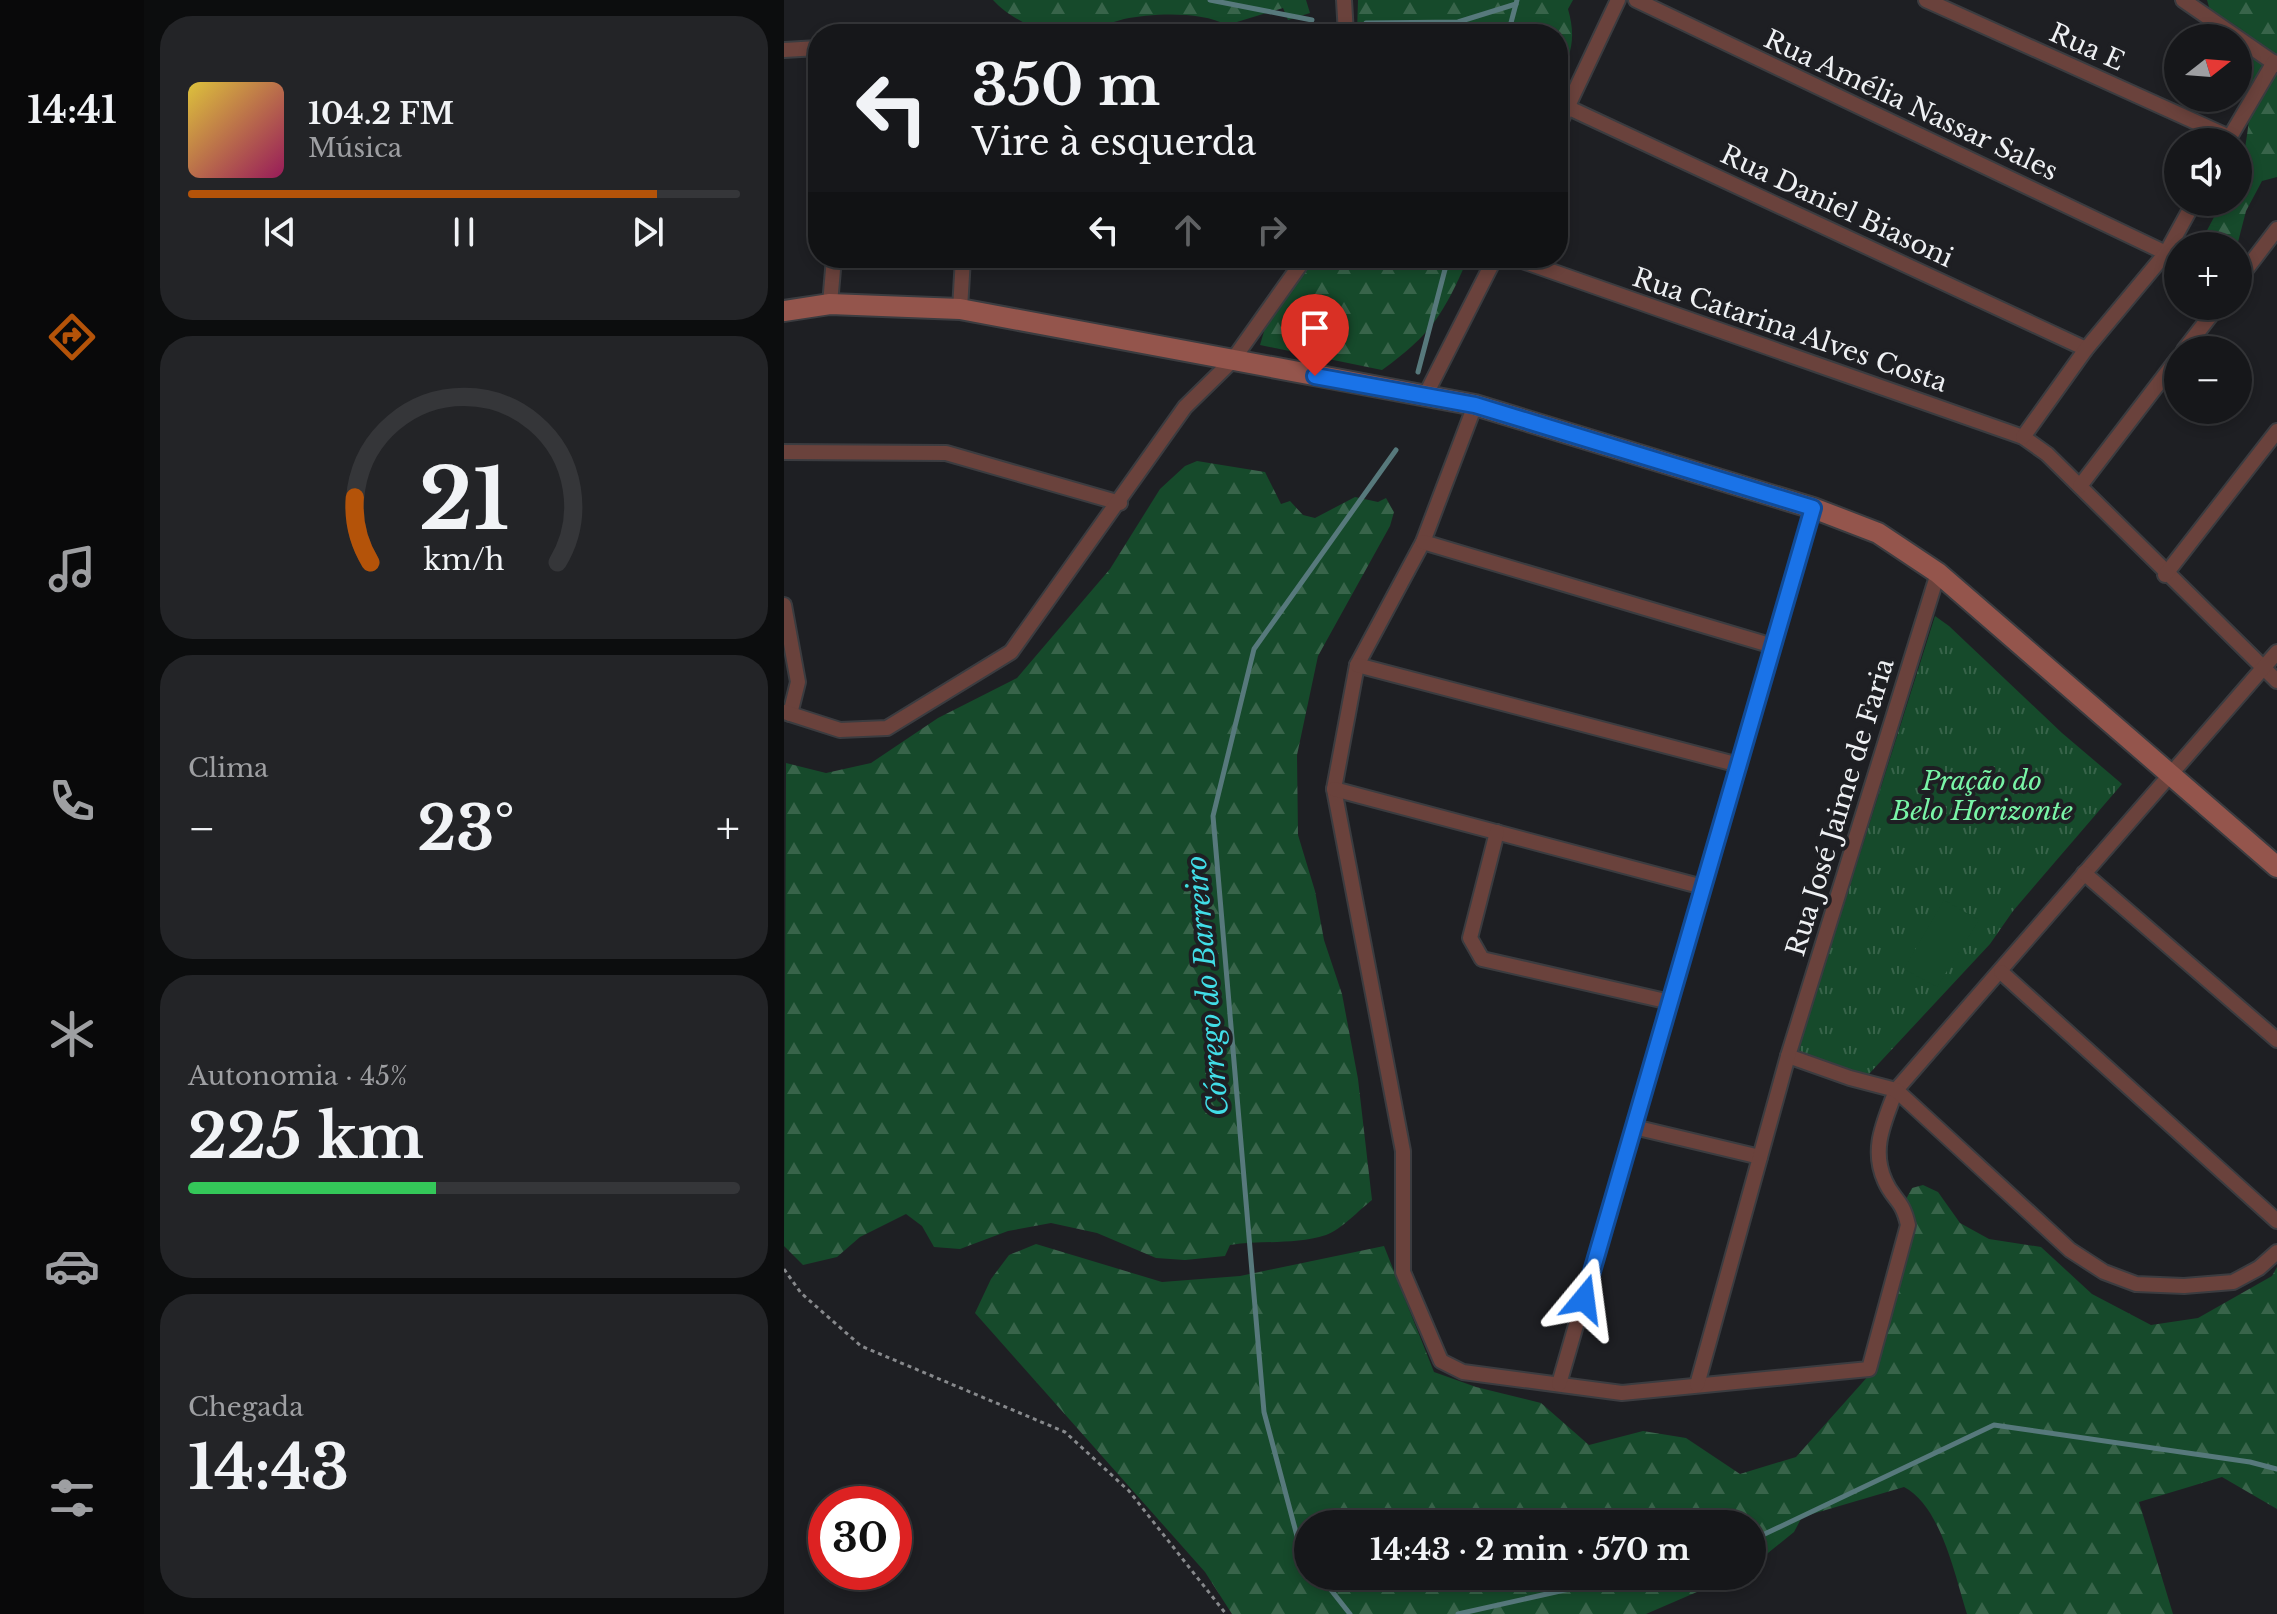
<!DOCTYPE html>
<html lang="pt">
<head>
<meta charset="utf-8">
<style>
	:root { --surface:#16171a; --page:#232427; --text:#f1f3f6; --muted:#9e9fa2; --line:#353639; --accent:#b45309 }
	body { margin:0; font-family:"Libre Baskerville",serif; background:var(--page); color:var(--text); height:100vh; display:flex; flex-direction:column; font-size:30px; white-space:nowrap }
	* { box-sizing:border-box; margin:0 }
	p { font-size:26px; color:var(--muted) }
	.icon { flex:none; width:44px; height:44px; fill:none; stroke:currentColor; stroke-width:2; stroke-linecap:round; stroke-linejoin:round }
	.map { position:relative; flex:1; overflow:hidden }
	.side { display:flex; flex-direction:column; gap:16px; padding:16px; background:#0c0d0e; width:640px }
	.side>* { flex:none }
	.guide { position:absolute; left:24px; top:24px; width:760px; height:244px; border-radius:32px; box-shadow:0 4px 12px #0003,0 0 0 2px var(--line); background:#16171a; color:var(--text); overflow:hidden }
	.needle { width:52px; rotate:73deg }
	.tools { position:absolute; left:1380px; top:24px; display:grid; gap:16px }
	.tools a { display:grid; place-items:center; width:88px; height:88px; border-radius:50%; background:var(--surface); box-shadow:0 4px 12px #0003,0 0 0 2px var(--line); font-size:40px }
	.speed { position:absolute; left:24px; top:1486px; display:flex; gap:16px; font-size:40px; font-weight:700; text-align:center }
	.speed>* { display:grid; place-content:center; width:104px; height:104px; border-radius:50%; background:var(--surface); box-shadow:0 4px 12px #0003,0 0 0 2px var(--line); line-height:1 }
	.speed .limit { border:12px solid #d22; background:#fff; color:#111 }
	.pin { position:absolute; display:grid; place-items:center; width:68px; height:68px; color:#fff; margin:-82px -34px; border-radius:50% 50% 50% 0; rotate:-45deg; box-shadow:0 0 8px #0007 }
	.pin .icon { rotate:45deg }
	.me { position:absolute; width:88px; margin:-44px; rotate:16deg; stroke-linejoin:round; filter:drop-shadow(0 0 6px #0008) }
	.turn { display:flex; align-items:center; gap:28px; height:168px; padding:0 32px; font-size:36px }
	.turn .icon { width:104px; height:104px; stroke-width:2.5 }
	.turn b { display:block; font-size:56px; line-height:68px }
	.lanes { display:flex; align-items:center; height:76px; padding:0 32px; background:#0003; justify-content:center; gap:40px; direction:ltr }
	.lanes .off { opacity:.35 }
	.big { font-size:60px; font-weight:700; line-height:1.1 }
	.side .card { flex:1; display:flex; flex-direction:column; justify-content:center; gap:12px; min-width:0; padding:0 28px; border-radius:32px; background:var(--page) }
	.side .dial { align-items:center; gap:0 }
	.dial svg { height:208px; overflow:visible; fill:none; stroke:var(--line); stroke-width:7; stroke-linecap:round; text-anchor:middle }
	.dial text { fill:var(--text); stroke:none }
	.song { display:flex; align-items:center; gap:24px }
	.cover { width:96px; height:96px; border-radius:12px; background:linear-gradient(135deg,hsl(50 70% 55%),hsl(330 70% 35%)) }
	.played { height:8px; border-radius:4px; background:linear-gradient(90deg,var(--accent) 85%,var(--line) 85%) }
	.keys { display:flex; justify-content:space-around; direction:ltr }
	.heat { display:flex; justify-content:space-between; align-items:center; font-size:44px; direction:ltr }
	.charge { height:12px; border-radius:6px; background:linear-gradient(90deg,#34c759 45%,var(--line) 0) }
	.trip { position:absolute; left:510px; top:1510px; width:472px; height:80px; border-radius:40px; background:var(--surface); box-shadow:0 4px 12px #0003,0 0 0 2px var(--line); font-weight:700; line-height:80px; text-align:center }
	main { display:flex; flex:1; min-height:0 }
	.tab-bar { display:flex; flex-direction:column; width:144px; justify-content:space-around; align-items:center; background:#09090a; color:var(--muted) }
	.tab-bar .icon { width:56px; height:56px }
	.tab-bar .selected { color:var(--accent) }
	.tab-bar b { font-size:36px; color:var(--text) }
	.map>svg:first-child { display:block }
	.forest { fill:url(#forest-firs) }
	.park { fill:url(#park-tufts) }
	.pitch { fill:#164a2b }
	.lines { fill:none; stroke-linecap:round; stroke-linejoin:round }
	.stream { stroke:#57797c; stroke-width:5 }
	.street-casing { stroke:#3b3c40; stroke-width:18 }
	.secondary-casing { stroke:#3b3c40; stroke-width:24 }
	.path { stroke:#87898c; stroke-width:3; stroke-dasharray:4 4; stroke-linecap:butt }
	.street { stroke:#6a423c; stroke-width:14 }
	.secondary { stroke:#94554c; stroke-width:20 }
	.route-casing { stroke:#114b97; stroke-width:20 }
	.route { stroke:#1a73e8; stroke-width:14 }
	.labels { text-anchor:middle; stroke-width:8; stroke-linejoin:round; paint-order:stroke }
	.street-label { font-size:26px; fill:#eef0f3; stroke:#1e1f23 }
	.park-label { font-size:26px; font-style:italic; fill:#79f5a7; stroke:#1e1f23 }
	.water-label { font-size:28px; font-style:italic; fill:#41dde7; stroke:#1e1f23 }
</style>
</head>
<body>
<main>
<nav class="tab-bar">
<b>14:41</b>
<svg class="icon selected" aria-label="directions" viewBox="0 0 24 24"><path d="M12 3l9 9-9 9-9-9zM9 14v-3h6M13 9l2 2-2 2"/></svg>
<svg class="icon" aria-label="music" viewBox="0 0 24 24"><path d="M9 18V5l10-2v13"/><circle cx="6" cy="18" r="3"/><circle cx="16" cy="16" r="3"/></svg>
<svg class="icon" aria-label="phone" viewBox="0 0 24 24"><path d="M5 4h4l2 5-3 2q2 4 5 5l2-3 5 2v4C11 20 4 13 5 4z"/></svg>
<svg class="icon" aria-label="climate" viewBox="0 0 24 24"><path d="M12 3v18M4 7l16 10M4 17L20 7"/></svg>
<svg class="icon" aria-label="car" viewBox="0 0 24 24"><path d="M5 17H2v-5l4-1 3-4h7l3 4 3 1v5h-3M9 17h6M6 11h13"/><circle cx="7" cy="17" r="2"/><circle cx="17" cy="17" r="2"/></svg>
<svg class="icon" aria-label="filters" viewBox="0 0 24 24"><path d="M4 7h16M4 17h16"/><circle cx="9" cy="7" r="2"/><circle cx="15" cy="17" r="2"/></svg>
</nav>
<section class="side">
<div class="card">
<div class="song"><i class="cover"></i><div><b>104.2 FM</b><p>Música</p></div></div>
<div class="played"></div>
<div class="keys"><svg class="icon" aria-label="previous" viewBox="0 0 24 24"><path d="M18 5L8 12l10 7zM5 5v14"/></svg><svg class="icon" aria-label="pause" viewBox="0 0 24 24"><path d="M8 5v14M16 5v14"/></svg><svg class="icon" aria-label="next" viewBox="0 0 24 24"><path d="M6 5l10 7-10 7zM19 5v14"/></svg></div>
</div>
<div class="card dial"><svg viewBox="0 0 100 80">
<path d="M14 69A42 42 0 1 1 86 69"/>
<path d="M14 69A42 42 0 0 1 8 44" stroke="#b45309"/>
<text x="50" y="56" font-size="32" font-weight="700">21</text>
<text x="50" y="72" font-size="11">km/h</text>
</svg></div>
<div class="card"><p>Clima</p>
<div class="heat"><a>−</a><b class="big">23°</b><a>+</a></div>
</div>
<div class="card"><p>Autonomia · 45%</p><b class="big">225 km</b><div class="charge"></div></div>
<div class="card"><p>Chegada</p><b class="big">14:43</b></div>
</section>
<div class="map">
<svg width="1493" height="1614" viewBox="0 0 1493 1614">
	<defs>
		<pattern id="forest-firs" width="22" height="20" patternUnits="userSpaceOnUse" patternTransform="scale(2)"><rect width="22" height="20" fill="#164a2b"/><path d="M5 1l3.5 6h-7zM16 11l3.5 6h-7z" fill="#38644a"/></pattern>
		<pattern id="park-tufts" width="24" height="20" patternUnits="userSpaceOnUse" patternTransform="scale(2)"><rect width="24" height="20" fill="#164a2b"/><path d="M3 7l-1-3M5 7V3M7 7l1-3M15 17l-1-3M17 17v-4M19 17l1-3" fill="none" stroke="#38644a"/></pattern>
	</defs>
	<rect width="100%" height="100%" fill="#1e1f23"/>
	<!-- forest -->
	<g class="forest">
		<path d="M 209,0 L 522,0 L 526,13 L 504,20 L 499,8 L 443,25 C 417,11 369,13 340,19 C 324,23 309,31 293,34 C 265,38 227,20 209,0 Z"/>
		<path d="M 574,0 L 789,0 L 784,9 C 792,37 788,54 774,79 L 774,34 L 573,34 Z"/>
		<path d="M 1423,0 L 1493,0 L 1493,177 L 1478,181 L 1462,211 L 1453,246 L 1411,246 L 1409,239 L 1420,236 L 1438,202 L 1454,202 C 1454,168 1467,136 1465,101 C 1464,80 1454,63 1454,38 L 1434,38 Z"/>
		<path d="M 531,258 L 684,258 C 660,313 648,334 598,370 L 476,345 L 481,328 Z"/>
		<path d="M 413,461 L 481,472 L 497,504 L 506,501 L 519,515 L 531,518 L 571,497 L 594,502 L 602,498 L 610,512 L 606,526 L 534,656 L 513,755 L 514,835 L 531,891 L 540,940 L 558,994 L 574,1079 L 588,1200 C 575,1210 558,1229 542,1235 C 511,1245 478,1240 446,1245 L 441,1256 L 401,1260 L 372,1258 L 313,1233 L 267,1223 L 224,1231 L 176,1249 L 150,1247 L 138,1226 L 122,1214 L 76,1237 L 53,1257 L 19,1265 L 0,1246 L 2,763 L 42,773 L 87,763 L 154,718 L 233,678 L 326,569 L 376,489 L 401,466 Z"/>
		<path d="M 1139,1185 L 1154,1192 L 1176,1223 L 1205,1239 L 1257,1247 L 1308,1294 L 1367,1325 L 1414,1318 L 1488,1276 L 1493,1267 L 1493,1509 L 1438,1477 L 1355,1502 L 1389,1614 L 1183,1614 C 1171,1576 1157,1506 1120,1487 L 1018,1517 L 1010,1532 L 968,1566 L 968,1524 L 524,1524 L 524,1576 L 950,1576 L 862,1614 L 448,1614 L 421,1572 L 191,1313 L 207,1279 L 225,1255 L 252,1244 L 378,1282 L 456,1276 L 600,1246 L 650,1372 L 692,1387 L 757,1403 L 805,1445 L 859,1431 L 902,1438 L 956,1474 L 1012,1457 L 1086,1374 L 1118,1277 L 1111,1255 L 1120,1203 L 1128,1188 Z"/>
	</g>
	<!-- park -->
	<path class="park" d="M 1151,616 L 1165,626 L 1278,733 L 1338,784 L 1229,911 L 1206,944 L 1084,1075 L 1013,1053 Z"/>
	<!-- pitch -->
	<path class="pitch" d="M 1160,900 L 1195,920 L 1153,987 L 1120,969 Z"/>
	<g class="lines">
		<!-- stream -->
		<g class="stream">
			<path d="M 426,0 L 528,20"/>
			<path d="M 582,23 L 674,22 L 732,4"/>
			<path d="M 724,34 L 733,0"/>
			<path d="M 634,372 L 664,258"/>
			<path d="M 968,1540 L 1210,1425 L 1466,1462 L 1493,1469"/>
			<path d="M 524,1560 L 517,1551 L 480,1412 L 429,816 L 470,649 L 612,450"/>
			<path d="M 536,1576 L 566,1614"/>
			<path d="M 674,1614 L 843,1576"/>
		</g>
		<!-- street casing -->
		<g class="street-casing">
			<g id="street">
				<path d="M 560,0 L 562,34"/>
				<path d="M 852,0 L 1382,253"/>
				<path d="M 1142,0 L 1445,137"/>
				<path d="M 1399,0 L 1493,65"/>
				<path d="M 0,50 L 34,48"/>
				<path d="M 783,107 L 1302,349"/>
				<path d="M 774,127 L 834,0"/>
				<path d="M 1443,142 L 1490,62"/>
				<path d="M 730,258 L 1239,437 L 1263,454 L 1493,681"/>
				<path d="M 1454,280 L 1493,229"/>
				<path d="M 46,304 L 50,258"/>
				<path d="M 176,309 L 179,258"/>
				<path d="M 1400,350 L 1434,306"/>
				<path d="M 641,396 L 711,258"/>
				<path d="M 691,405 L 639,542 L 573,665 L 550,789 L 619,1151 L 619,1272 L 657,1361 L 679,1372 L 838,1393 L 1085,1369 L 1124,1225 C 1118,1198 1109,1200 1101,1181 C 1086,1148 1101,1121 1112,1090 L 1493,652"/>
				<path d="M 1239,437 L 1302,349 L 1382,253 L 1410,202"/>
				<path d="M 0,452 L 162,453 L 336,503"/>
				<path d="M 1296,486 L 1394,358"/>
				<path d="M 639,542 L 989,646"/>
				<path d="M 1381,575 L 1493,431"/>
				<path d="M 0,605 L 14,682 L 6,714"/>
				<path d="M 573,665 L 955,765"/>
				<path d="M 0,712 L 56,730 L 103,728 L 227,652 L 401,407 L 448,361 L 521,258"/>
				<path d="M 550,789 L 919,887"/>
				<path d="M 713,832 L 686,938 L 698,959 L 886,1002"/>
				<path d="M 1300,873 L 1493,1040"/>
				<path d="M 1217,972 L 1493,1221"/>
				<path d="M 1004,1056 L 1066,1078 L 1112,1090 L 1286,1250 L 1320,1272 L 1352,1284 L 1400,1286 L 1449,1282 L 1475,1268 L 1493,1252"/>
				<path d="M 850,1127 L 976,1157"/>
				<path d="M 775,1384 L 1029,508"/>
				<path d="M 913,1385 L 1004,1056 L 1154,573"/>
			</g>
		</g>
		<!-- secondary casing -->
		<g class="secondary-casing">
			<path id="secondary" d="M 0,311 L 46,304 L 176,309 L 691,405 L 1029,508 L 1094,533 L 1154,573 L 1493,867"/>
		</g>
		<!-- path -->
		<path class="path" d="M 0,1269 L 17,1293 L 77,1346 L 281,1432 L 345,1491 L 442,1614"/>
		<!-- street -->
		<use href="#street" class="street"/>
		<!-- secondary -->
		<use href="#secondary" class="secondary"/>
	</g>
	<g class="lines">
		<!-- route casing -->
		<g class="route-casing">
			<path id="route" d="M 531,376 L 691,405 L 1029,508 L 800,1299"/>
		</g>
		<!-- route -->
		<use href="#route" class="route"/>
	</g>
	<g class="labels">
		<!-- street labels -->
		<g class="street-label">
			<text transform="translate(1303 47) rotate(24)" y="9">Rua E</text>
			<text transform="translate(1127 105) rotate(25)" y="9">Rua Amélia Nassar Sales</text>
			<text transform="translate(1053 206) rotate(25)" y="9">Rua Daniel Biasoni</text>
			<text transform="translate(1006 330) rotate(19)" y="9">Rua Catarina Alves Costa</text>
			<text transform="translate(1056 807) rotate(-73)" y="9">Rua José Jaime de Faria</text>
		</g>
		<!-- park labels -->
		<g class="park-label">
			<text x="1198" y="790">Pração do<tspan x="1198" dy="30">Belo Horizonte</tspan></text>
		</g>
		<!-- water labels -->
		<g class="water-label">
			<text transform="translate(423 986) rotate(-95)" y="10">Córrego do Barreiro</text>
		</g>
	</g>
</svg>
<div class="tools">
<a><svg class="needle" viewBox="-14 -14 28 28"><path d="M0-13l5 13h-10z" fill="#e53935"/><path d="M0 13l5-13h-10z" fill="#9e9fa2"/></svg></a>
<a><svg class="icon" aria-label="sound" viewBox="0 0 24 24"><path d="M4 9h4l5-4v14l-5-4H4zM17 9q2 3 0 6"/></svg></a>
<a>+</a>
<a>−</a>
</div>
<div class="speed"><div class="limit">30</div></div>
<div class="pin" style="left:531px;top:376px;background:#d93025"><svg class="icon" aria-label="arrive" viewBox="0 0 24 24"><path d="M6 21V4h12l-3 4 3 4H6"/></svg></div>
<svg class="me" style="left:800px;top:1299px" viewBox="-20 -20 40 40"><path d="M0-17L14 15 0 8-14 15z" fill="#1a73e8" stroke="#fff" stroke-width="4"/></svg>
<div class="trip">14:43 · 2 min · 570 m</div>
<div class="guide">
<div class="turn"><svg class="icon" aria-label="left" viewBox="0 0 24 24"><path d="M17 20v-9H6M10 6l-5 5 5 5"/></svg><div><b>350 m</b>Vire à esquerda</div></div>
<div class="lanes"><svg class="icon" aria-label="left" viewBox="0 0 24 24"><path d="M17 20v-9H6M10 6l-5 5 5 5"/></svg><svg class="icon off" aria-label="ahead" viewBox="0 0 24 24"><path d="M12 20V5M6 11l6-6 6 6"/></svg><svg class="icon off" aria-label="right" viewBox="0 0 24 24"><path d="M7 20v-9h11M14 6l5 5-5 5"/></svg></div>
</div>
</div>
</main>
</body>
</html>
